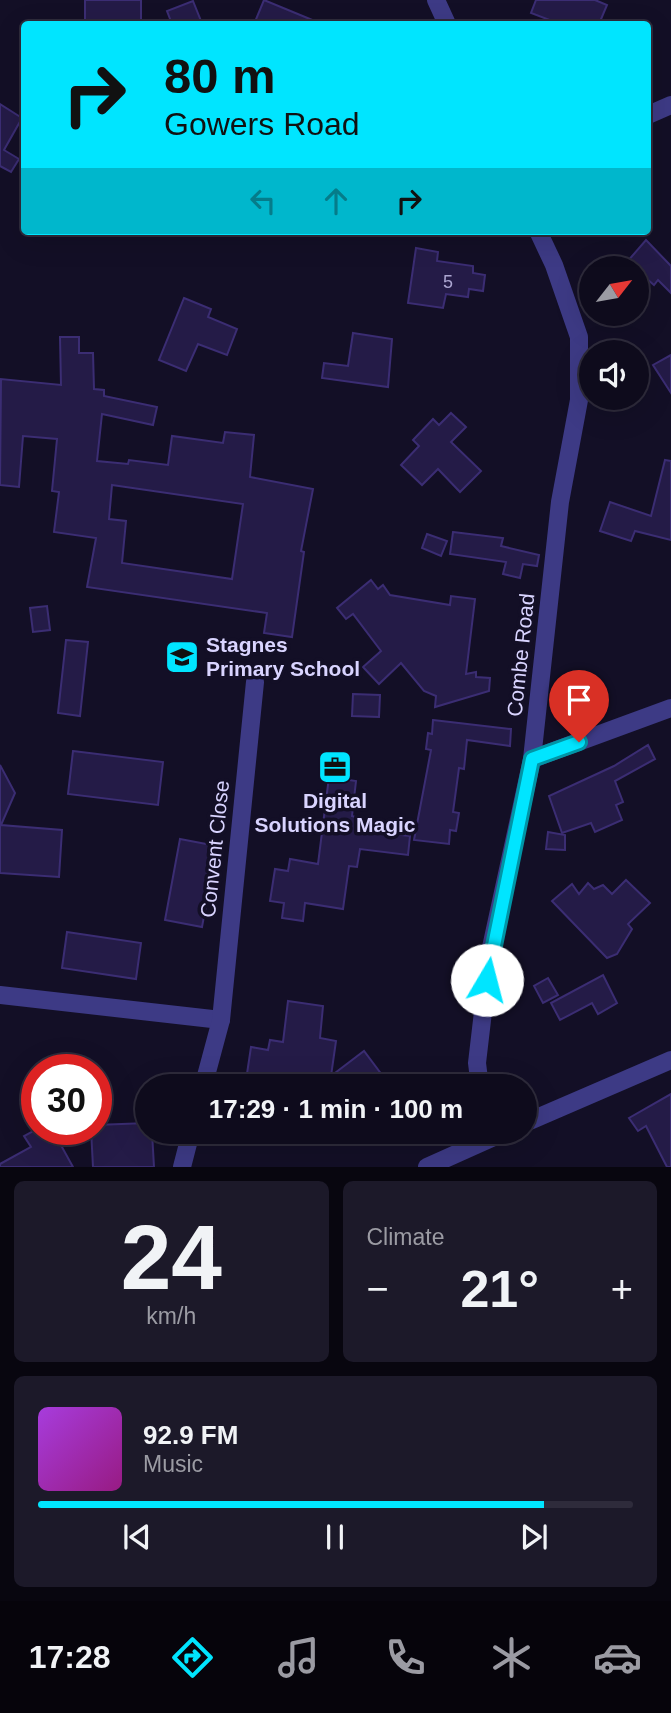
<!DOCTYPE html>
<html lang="en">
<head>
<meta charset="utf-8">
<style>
	:root { --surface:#0e0b1c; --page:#1c1929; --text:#f1f3f6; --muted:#9b9ba3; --line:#2e2b3b; --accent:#00e5ff }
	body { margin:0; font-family:Arial,sans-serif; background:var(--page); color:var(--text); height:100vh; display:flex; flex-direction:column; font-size:26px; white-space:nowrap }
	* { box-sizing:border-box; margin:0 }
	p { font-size:23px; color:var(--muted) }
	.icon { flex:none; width:38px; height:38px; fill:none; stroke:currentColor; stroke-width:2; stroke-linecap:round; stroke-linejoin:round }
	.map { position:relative; height:1167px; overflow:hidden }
	.details { display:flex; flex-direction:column; gap:14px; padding:14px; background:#08060f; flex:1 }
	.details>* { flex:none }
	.hud { position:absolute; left:21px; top:21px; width:630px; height:214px; border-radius:7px; box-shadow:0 7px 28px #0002,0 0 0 2px var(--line); background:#00e5ff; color:#111; overflow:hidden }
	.needle { width:46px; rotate:59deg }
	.tools { position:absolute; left:579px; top:256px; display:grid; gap:14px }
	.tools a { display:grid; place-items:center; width:70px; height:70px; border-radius:50%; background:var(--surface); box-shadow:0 7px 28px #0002,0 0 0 2px var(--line); font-size:35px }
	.speed { position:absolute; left:21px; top:1054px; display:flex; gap:14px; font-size:35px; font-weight:700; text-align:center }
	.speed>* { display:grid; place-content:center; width:91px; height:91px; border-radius:50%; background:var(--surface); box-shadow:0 7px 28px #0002,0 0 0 2px var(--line); line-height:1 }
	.speed .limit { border:10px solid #d22; background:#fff; color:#111 }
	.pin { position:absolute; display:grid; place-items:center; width:60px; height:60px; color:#fff; margin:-72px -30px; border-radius:50% 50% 50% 0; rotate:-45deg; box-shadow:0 0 7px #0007 }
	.pin .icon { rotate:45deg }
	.me { position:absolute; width:77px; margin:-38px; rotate:8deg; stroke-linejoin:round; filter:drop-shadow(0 0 5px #0008) }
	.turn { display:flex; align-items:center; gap:24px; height:147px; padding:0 28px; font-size:32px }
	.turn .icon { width:91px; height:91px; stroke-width:2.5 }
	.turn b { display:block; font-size:49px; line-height:60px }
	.lanes { display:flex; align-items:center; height:66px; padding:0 28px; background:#0003; justify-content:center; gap:35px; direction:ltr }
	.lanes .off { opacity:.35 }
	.big { font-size:52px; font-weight:700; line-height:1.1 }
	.details .tile { flex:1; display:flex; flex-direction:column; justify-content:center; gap:10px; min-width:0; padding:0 24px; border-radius:10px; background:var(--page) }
	.details .dial { align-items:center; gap:0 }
	.dial b { font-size:91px; line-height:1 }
	.song { display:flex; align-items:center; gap:21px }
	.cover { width:84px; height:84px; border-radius:10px; background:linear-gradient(135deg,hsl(280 70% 55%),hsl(310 70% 35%)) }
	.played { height:7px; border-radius:4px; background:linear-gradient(90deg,var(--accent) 85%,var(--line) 85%) }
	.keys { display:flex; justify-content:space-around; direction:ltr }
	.heat { display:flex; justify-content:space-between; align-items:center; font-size:38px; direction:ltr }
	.details .tiles { flex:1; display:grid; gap:14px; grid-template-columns:1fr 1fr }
	.tile:last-child { grid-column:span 2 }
	.trip { position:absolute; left:135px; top:1074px; width:402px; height:70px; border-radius:35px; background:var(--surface); box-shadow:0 7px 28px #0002,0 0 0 2px var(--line); font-weight:700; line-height:70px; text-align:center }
	.menu { display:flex; height:112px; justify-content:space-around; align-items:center; background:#06040b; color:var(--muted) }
	.menu .icon { width:49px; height:49px }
	.menu .active { color:var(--accent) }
	.menu b { font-size:32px; color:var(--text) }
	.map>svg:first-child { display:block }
	.building { fill:#241b47; stroke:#3b2d73; stroke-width:2; fill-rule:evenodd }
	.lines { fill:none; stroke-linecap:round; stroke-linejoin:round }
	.street { stroke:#3d3a85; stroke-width:18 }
	.route-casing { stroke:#0095a6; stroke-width:18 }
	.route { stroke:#00e5ff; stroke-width:12 }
	.labels { text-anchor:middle; stroke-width:7; stroke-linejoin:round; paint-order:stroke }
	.number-label { font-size:18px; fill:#aca6d1 }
	.poi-label { font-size:21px; font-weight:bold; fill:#d9d4ff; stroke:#130f26; text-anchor:start }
	.street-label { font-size:21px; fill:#d9d4ff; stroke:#130f26 }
</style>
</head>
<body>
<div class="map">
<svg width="671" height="1167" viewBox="0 0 671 1167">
	<rect width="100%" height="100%" fill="#130f26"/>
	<!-- building -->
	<g class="building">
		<rect x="85" y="0" width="56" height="24"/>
		<path d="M 264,0 L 322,24 L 254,24 Z"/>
		<path d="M 536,0 L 595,0 L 607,5 L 599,24 L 560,24 L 531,13 Z"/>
		<path d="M 193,1 L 201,21 L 172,24 L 167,11 Z"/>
		<path d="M 0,104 L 22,118 L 4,150 L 19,159 L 11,172 L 0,166 Z"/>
		<path d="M 646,240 L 671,266 L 671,293 L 658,280 L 654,285 L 627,262 Z"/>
		<path d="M 416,248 L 438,252 L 437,261 L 473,266 L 473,273 L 485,275 L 483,291 L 469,289 L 468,297 L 446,294 L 443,308 L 408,303 Z"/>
		<path d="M 184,298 L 211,309 L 208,317 L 237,329 L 227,355 L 198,344 L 186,371 L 159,360 Z"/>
		<path d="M 353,333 L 392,339 L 388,387 L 322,378 L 324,363 L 348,366 Z"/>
		<path d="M 60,337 L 79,337 L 79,353 L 93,353 L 94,389 L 104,390 L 104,396 L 157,407 L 153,425 L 102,414 L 97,461 L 128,464 L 129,460 L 168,465 L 172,436 L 223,443 L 225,432 L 254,435 L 250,477 L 313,489 L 301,551 L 304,552 L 292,637 L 264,633 L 267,613 L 87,587 L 96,538 L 54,532 L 59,492 L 52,491 L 57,439 L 23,436 L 19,487 L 0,485 L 1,379 L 61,385 ZM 112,485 L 243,504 L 232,579 L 122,563 L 126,521 L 109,519 Z"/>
		<path d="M 671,355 L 671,393 L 653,365 Z"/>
		<path d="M 451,413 L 466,427 L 451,442 L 481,471 L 460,492 L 438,469 L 422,485 L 401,465 L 419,446 L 413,440 L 433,419 L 439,425 Z"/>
		<path d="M 665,460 L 671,461 L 671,540 L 635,531 L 631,541 L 600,531 L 610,502 L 651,516 Z"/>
		<path d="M 453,532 L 503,538 L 501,546 L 539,555 L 537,566 L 523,564 L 520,578 L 503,574 L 506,562 L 450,554 Z"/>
		<path d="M 427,534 L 447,541 L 441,556 L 422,548 Z"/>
		<path d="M 371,580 L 378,589 L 383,585 L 390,595 L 450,605 L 451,596 L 475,599 L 466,674 L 476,672 L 476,677 L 490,678 L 489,691 L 435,707 L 436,696 L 424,691 L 401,663 L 379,684 L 363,667 L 381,651 L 353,614 L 346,619 L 337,608 Z"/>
		<path d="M 47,606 L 50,630 L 33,632 L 30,608 Z"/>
		<path d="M 66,640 L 88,642 L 80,716 L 58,713 Z"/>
		<path d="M 353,694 L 380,695 L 379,717 L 352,716 Z"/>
		<path d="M 433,720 L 511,729 L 510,746 L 467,740 L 464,769 L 459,768 L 453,812 L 459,813 L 456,831 L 450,830 L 449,844 L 414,840 L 431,750 L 426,749 L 428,733 L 432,734 Z"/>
		<path d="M 648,745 L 655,759 L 615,781 L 623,802 L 616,805 L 622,820 L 595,832 L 591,823 L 562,833 L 549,796 L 614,766 Z"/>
		<path d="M 73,751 L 163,762 L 158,805 L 68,794 Z"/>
		<path d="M 0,765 L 15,793 L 1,825 L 62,830 L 59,877 L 0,873 Z"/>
		<path d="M 329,777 L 356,781 L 352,816 L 385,826 L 383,833 L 410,836 L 408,855 L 360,849 L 357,867 L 349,866 L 343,909 L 305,903 L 303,921 L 282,918 L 284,903 L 270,901 L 275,869 L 288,871 L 290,859 L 318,864 Z"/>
		<path d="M 548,832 L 565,835 L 565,850 L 546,849 Z"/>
		<path d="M 180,839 L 217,846 L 202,927 L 165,920 Z"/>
		<path d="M 626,880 L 650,903 L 628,924 L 632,929 L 617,954 L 607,958 L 552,901 L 572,884 L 579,894 L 588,883 L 594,889 L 603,885 L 612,894 Z"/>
		<path d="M 67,932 L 141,943 L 136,979 L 62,968 Z"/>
		<path d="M 603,975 L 617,1003 L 598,1014 L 592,1003 L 560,1020 L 551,1003 Z"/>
		<path d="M 548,978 L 558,995 L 543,1003 L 534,986 Z"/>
		<path d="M 288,1001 L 323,1006 L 320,1038 L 336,1041 L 331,1076 L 364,1051 L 391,1087 L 245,1087 L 251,1047 L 268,1050 L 270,1040 L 283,1042 Z"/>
		<path d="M 671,1094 L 671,1167 L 667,1167 L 646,1126 L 638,1131 L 629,1118 Z"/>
		<path d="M 147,1123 L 147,1132 L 152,1132 L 154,1167 L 93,1167 L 91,1129 L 96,1129 L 96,1125 Z"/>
		<path d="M 37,1129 L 52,1129 L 73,1167 L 0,1167 L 0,1164 L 31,1147 L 24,1136 Z"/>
	</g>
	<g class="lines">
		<!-- street -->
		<g class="street">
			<path d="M 436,0 L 447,24"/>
			<path d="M 648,115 L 671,105"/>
			<path d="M 532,759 L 671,708"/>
			<path d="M 0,995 L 221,1020"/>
			<path d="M 203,1087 L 221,1020 L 255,682"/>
			<path d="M 480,1087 L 477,1063 L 490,952 L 532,759 L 560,502 L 579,400 L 579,337 L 554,265 L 538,231"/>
			<path d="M 525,1123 L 671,1060"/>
			<path d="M 182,1167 L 191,1132"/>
			<path d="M 427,1167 L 505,1132"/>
		</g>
	</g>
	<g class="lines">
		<!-- route casing -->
		<g class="route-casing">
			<path id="route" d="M 487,980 L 532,759 L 579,742"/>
		</g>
		<!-- route -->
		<use href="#route" class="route"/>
	</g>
	<!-- icons -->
	<defs>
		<g id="school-square" transform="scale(1.75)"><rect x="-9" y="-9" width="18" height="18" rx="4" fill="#00e5ff" stroke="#130f26"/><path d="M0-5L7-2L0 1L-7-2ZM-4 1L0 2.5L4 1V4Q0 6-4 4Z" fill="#111"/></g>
		<g id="office-square" transform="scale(1.75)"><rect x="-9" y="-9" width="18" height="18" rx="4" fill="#00e5ff" stroke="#130f26"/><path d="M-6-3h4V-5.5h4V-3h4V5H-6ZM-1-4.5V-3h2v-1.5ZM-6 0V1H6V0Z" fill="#111"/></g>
	</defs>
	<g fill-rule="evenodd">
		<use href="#school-square" x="182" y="657"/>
		<use href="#office-square" x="335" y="767"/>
	</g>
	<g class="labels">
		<!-- number labels -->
		<g class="number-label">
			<text x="448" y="288">5</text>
		</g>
		<!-- poi labels -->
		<g class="poi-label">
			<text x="206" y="652">Stagnes<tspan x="206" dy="24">Primary School</tspan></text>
			<text x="335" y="808" text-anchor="middle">Digital<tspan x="335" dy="24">Solutions Magic</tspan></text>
		</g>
		<!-- street labels -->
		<g class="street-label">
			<text transform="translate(521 655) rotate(-84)" y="7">Combe Road</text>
			<text transform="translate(215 849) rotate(-84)" y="7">Convent Close</text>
		</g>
	</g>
</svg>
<div class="tools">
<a><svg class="needle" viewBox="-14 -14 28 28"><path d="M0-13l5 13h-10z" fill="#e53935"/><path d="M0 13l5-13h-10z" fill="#9b9ba3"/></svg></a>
<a><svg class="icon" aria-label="sound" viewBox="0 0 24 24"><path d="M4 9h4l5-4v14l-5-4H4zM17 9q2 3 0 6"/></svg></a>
</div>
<div class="speed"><div class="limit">30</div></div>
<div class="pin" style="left:579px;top:742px;background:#d93025"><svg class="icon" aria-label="arrive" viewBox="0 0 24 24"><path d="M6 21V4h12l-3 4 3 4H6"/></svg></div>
<svg class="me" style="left:487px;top:980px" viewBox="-20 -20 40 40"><circle r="19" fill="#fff"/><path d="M0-13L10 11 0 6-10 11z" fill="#00e5ff"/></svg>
<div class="trip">17:29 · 1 min · 100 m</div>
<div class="hud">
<div class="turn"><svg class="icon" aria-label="right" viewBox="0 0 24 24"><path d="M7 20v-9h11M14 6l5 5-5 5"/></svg><div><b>80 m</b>Gowers Road</div></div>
<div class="lanes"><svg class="icon off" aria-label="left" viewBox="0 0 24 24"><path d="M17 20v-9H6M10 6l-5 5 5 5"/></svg><svg class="icon off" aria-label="ahead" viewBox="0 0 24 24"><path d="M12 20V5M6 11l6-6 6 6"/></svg><svg class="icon" aria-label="right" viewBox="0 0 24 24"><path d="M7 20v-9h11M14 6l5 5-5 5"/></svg></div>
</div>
</div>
<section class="details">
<div class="tiles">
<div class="tile dial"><b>24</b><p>km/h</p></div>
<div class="tile"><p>Climate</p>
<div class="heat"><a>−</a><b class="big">21°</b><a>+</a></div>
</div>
<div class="tile">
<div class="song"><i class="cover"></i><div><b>92.9 FM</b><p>Music</p></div></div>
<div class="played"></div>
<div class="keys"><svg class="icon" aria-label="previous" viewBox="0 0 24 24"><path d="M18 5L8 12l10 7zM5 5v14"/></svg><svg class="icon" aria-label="pause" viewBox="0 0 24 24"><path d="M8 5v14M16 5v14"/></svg><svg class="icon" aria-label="next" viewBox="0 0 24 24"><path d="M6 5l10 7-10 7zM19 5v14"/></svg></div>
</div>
</div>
</section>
<nav class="menu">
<b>17:28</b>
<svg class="icon active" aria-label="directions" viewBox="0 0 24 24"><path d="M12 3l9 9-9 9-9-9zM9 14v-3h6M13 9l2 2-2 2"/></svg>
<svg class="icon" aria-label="music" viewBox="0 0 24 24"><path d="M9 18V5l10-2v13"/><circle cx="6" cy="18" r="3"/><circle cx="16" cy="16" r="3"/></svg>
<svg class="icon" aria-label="phone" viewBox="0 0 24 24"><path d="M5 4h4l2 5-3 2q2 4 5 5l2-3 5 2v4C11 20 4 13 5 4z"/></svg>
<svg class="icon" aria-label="climate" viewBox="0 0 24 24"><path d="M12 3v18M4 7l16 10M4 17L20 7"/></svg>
<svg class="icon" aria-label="car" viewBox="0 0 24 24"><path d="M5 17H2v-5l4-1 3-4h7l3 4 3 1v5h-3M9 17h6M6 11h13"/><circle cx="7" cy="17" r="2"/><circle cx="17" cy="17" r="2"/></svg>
</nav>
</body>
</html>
